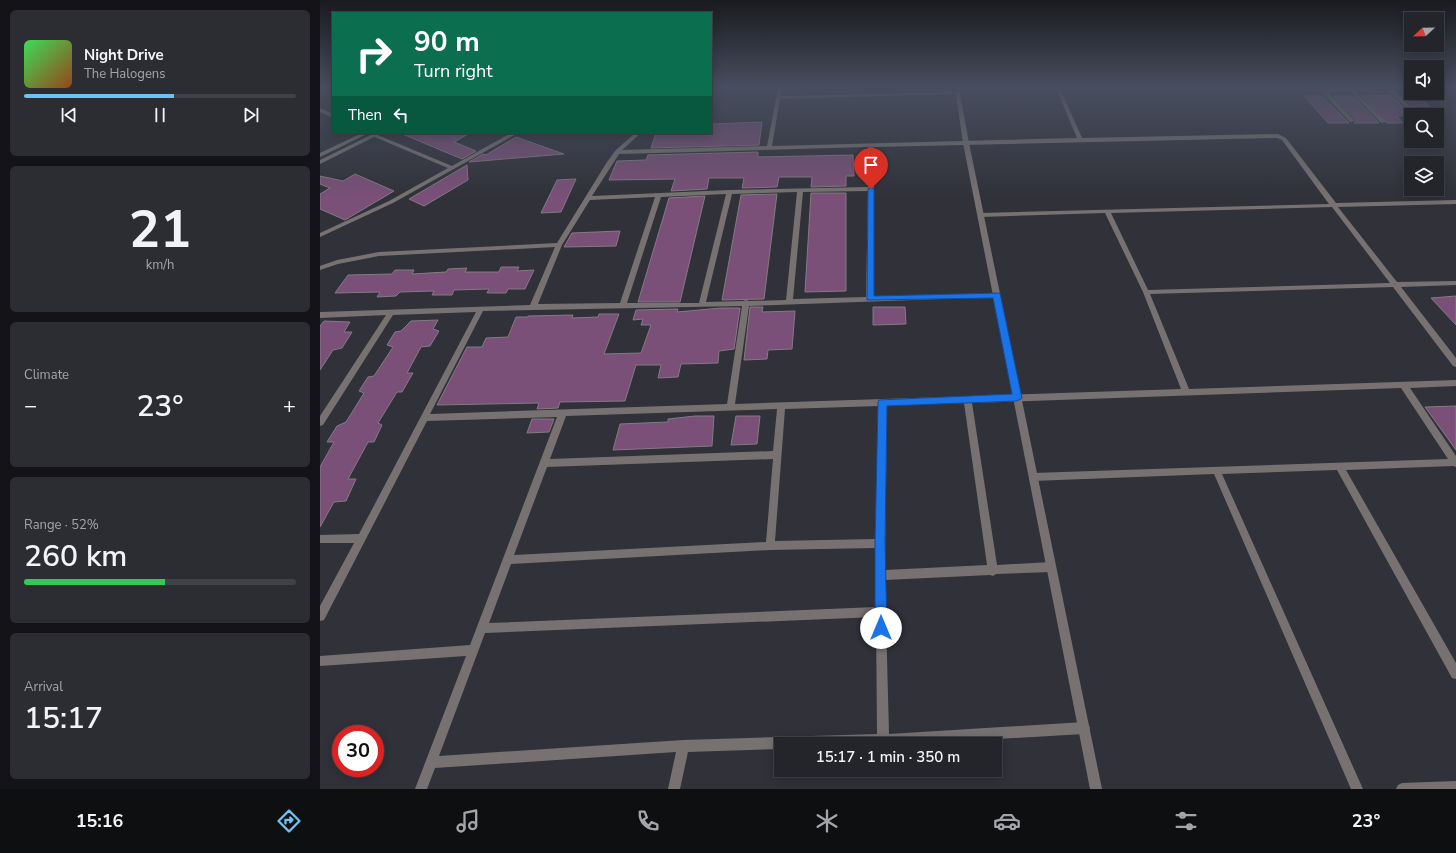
<!DOCTYPE html>
<html lang="en">
<head>
<meta charset="utf-8">
<style>
	:root { --surface:#24252b; --page:#2c2d33; --text:#f1f3f6; --muted:#a3a5a9; --line:#414247; --accent:#6dc2f3 }
	body { margin:0; font-family:"Nunito Sans",sans-serif; background:var(--page); color:var(--text); height:100vh; display:flex; flex-direction:column; font-size:15px; white-space:nowrap }
	* { box-sizing:border-box; margin:0 }
	p { font-size:13px; color:var(--muted) }
	.icon { flex:none; width:22px; height:22px; fill:none; stroke:currentColor; stroke-width:2; stroke-linecap:round; stroke-linejoin:round }
	.map { position:relative; flex:1; overflow:hidden }
	.panel { display:flex; flex-direction:column; gap:10px; padding:10px; background:#141418; width:320px }
	.panel>* { flex:none }
	.guide { position:absolute; left:12px; top:12px; width:380px; height:122px; border-radius:0px; box-shadow:0 2px 10px #0003,0 0 0 1px var(--line); background:#0b6e4f; color:#fff; overflow:hidden }
	.needle { width:26px; rotate:248deg }
	.buttons { position:absolute; left:1084px; top:12px; display:grid; gap:8px }
	.buttons a { display:grid; place-items:center; width:40px; height:40px; border-radius:0px; background:var(--surface); box-shadow:0 2px 10px #0003,0 0 0 1px var(--line); font-size:20px }
	.speed { position:absolute; left:12px; top:725px; display:flex; gap:8px; font-size:20px; font-weight:700; text-align:center }
	.speed>* { display:grid; place-content:center; width:52px; height:52px; border-radius:50%; background:var(--surface); box-shadow:0 2px 10px #0003,0 0 0 1px var(--line); line-height:1 }
	.speed .limit { border:6px solid #d22; background:#fff; color:#111 }
	.pin { position:absolute; display:grid; place-items:center; width:34px; height:34px; color:#fff; margin:-41px -17px; border-radius:50% 50% 50% 0; rotate:-45deg; box-shadow:0 0 4px #0007 }
	.pin .icon { rotate:45deg }
	.me { position:absolute; width:44px; margin:-22px; rotate:0deg; stroke-linejoin:round; filter:drop-shadow(0 0 3px #0008) }
	.turn { display:flex; align-items:center; gap:14px; height:84px; padding:0 16px; font-size:18px }
	.turn .icon { width:52px; height:52px; stroke-width:2.5 }
	.turn b { display:block; font-size:28px; line-height:34px }
	.then { display:flex; align-items:center; height:38px; padding:0 16px; background:#0003; gap:8px; font-size:15px }
	.big { font-size:30px; font-weight:600; line-height:1.1 }
	.panel .tile { flex:1; display:flex; flex-direction:column; justify-content:center; gap:6px; min-width:0; padding:0 14px; border-radius:6px; background:var(--page) }
	.panel .dial { align-items:center; gap:0 }
	.dial b { font-size:52px; line-height:1 }
	.song { display:flex; align-items:center; gap:12px }
	.cover { width:48px; height:48px; border-radius:6px; background:linear-gradient(135deg,hsl(130 70% 55%),hsl(20 70% 35%)) }
	.played { height:4px; border-radius:2px; background:linear-gradient(90deg,var(--accent) 55%,var(--line) 55%) }
	.keys { display:flex; justify-content:space-around; direction:ltr }
	.heat { display:flex; justify-content:space-between; align-items:center; font-size:22px; direction:ltr }
	.charge { height:6px; border-radius:3px; background:linear-gradient(90deg,#34c759 52%,var(--line) 0) }
	.trip { position:absolute; left:454px; top:737px; width:228px; height:40px; border-radius:0px; background:var(--surface); box-shadow:0 2px 10px #0003,0 0 0 1px var(--line); font-weight:600; line-height:40px; text-align:center }
	.menu { display:flex; height:64px; justify-content:space-around; align-items:center; background:#0e0f11; color:var(--muted) }
	.menu .icon { width:28px; height:28px }
	.menu .current { color:var(--accent) }
	.menu b { font-size:18px; color:var(--text) }
	main { display:flex; flex:1; min-height:0 }
	.map>svg:first-child { display:block }
	.building { fill:#7a5078; stroke:#837b82 }
	.lines { fill:none; stroke-linecap:round; stroke-linejoin:round }
	.service { fill:#777271; fill-rule:evenodd }
	.minor { fill:#777271; fill-rule:evenodd }
	.tertiary { fill:#777271; fill-rule:evenodd }
	.route { fill:#1a73e8; stroke:#114b97 }
</style>
</head>
<body>
<main>
<section class="panel">
<div class="tile">
<div class="song"><i class="cover"></i><div><b>Night Drive</b><p>The Halogens</p></div></div>
<div class="played"></div>
<div class="keys"><svg class="icon" aria-label="previous" viewBox="0 0 24 24"><path d="M18 5L8 12l10 7zM5 5v14"/></svg><svg class="icon" aria-label="pause" viewBox="0 0 24 24"><path d="M8 5v14M16 5v14"/></svg><svg class="icon" aria-label="next" viewBox="0 0 24 24"><path d="M6 5l10 7-10 7zM19 5v14"/></svg></div>
</div>
<div class="tile dial"><b>21</b><p>km/h</p></div>
<div class="tile"><p>Climate</p>
<div class="heat"><a>−</a><b class="big">23°</b><a>+</a></div>
</div>
<div class="tile"><p>Range · 52%</p><b class="big">260 km</b><div class="charge"></div></div>
<div class="tile"><p>Arrival</p><b class="big">15:17</b></div>
</section>
<div class="map">
<svg width="1136" height="789" viewBox="0 0 1136 789">
	<rect width="100%" height="100%" fill="#303139"/>
	<!-- building -->
	<g class="building">
		<path d="M 1071,95 L 1091,115 L 1077,116 L 1083,123 L 1067,123 L 1042,96 Z"/>
		<path d="M 1081,95 L 1097,95 L 1120,116 L 1098,115 L 1098,112 Z"/>
		<path d="M 984,96 L 1002,96 L 1029,123 L 1008,123 Z"/>
		<path d="M 1013,96 L 1033,96 L 1059,123 L 1034,123 L 1036,122 L 1036,120 Z"/>
		<path d="M 442,122 L 439,145 L 331,148 L 336,133 L 391,133 L 391,125 L 393,124 Z"/>
		<path d="M 80,133 L 150,133 L 134,142 L 156,151 L 142,159 Z"/>
		<path d="M 196,137 L 244,154 L 149,162 L 163,154 L 166,155 Z"/>
		<path d="M 438,152 L 438,157 L 533,155 L 534,176 L 526,176 L 526,186 L 491,187 L 492,177 L 459,177 L 457,187 L 422,188 L 424,178 L 389,178 L 387,189 L 351,191 L 355,179 L 289,180 L 297,161 L 326,160 L 328,155 Z"/>
		<path d="M 147,165 L 148,180 L 104,206 L 89,199 Z"/>
		<path d="M 35,174 L 74,191 L 25,220 L 0,209 L 0,194 L 10,188 L 0,184 L 0,176 L 23,181 Z"/>
		<path d="M 256,179 L 241,212 L 221,213 L 237,180 Z"/>
		<path d="M 491,193 L 526,193 L 526,291 L 485,292 Z"/>
		<path d="M 457,194 L 444,299 L 402,300 L 421,195 Z"/>
		<path d="M 385,196 L 360,302 L 318,302 L 349,198 Z"/>
		<path d="M 300,231 L 296,246 L 244,247 L 252,233 Z"/>
		<path d="M 181,267 L 199,267 L 197,271 L 214,270 L 205,289 L 188,289 L 186,293 L 167,293 L 169,289 L 134,290 L 132,295 L 112,295 L 114,291 L 80,292 L 76,296 L 57,297 L 60,292 L 15,293 L 28,275 L 72,274 L 75,270 L 94,270 L 92,274 L 126,272 L 128,269 L 147,268 L 145,272 L 179,272 Z"/>
		<path d="M 1136,296 L 1136,325 L 1111,298 Z"/>
		<path d="M 430,307 L 443,307 L 442,312 L 475,311 L 472,349 L 448,350 L 447,359 L 424,360 Z"/>
		<path d="M 553,307 L 585,307 L 586,324 L 553,325 Z"/>
		<path d="M 401,308 L 420,308 L 414,349 L 399,351 L 398,363 L 361,364 L 358,377 L 338,378 L 341,365 L 316,365 L 305,401 L 240,402 L 238,408 L 217,409 L 219,403 L 117,405 L 147,347 L 162,347 L 166,338 L 188,337 L 196,317 L 208,317 L 208,316 L 253,315 L 252,318 L 278,317 L 279,314 L 299,314 L 284,354 L 321,353 L 331,325 L 321,325 L 323,319 L 313,320 L 316,310 L 358,309 L 357,312 Z"/>
		<path d="M 118,320 L 113,329 L 119,331 L 110,346 L 101,347 L 87,373 L 93,373 L 82,392 L 77,392 L 58,423 L 62,425 L 54,442 L 48,442 L 28,479 L 36,479 L 26,501 L 14,502 L 0,527 L 0,467 L 14,442 L 7,442 L 17,426 L 26,422 L 44,393 L 39,391 L 48,377 L 54,376 L 73,347 L 67,345 L 75,332 L 81,331 L 91,321 Z"/>
		<path d="M 4,321 L 30,322 L 24,332 L 32,332 L 22,348 L 13,350 L 0,370 L 0,326 Z"/>
		<path d="M 1136,406 L 1136,450 L 1105,407 Z"/>
		<path d="M 375,416 L 394,416 L 392,446 L 293,450 L 300,424 L 348,422 L 348,419 Z"/>
		<path d="M 416,416 L 440,416 L 437,444 L 411,445 Z"/>
		<path d="M 212,419 L 234,419 L 229,432 L 207,433 Z"/>
	</g>
	<g class="lines">
		<!-- service -->
		<g class="service">
			<path d="M 999,88 L 1003,88 L 1005,89 L 1028,88 L 1061,88 L 1059,89 L 1035,91 L 1066,122 L 1061,123 L 1030,91 L 1008,92 L 1035,121 L 1030,122 L 1001,92 Z"/>
			<path d="M 1070,90 L 1074,90 L 1097,113 L 1097,115 L 1093,115 L 1070,92 Z"/>
		</g>
		<!-- minor -->
		<g class="minor">
			<path d="M 458,88 L 462,88 L 461,96 L 638,92 L 640,93 L 638,94 L 460,99 L 452,146 L 757,138 L 736,88 L 740,88 L 762,138 L 958,134 L 966,138 L 1016,203 L 1136,200 L 1136,204 L 1018,207 L 1077,282 L 1136,281 L 1136,285 L 1081,287 L 1136,358 L 1136,367 L 1133,366 L 1073,287 L 830,294 L 869,389 L 1136,380 L 1136,386 L 1090,388 L 1136,456 L 1136,467 L 1133,466 L 1026,470 L 1136,663 L 1136,679 L 1132,678 L 1017,470 L 902,474 L 1043,789 L 1031,789 L 894,474 L 713,481 L 710,480 L 709,477 L 710,474 L 713,473 L 1128,459 L 1081,388 L 652,403 L 677,565 L 731,562 L 734,564 L 736,567 L 734,570 L 731,572 L 676,574 L 673,576 L 670,575 L 565,580 L 569,734 L 764,722 L 768,724 L 770,728 L 768,732 L 764,734 L 592,744 L 461,744 L 461,749 L 368,752 L 360,789 L 348,789 L 356,752 L 115,768 L 107,789 L 95,789 L 146,656 L 0,666 L 0,656 L 150,645 L 237,417 L 107,421 L 4,620 L 0,621 L 0,606 L 34,543 L 0,543 L 0,535 L 39,534 L 156,312 L 73,315 L 3,425 L 0,426 L 0,416 L 66,315 L 0,318 L 0,312 L 210,305 L 235,247 L 59,256 L 18,264 L 0,270 L 0,266 L 17,260 L 59,252 L 237,243 L 287,162 L 295,151 L 315,133 L 321,133 L 302,150 L 447,146 ZM 957,138 L 962,140 L 1009,204 L 661,213 L 658,215 L 661,217 L 785,213 L 823,292 L 861,389 L 415,404 L 429,306 L 677,297 L 680,295 L 677,293 L 554,297 L 554,147 ZM 548,147 L 548,187 L 409,190 L 272,196 L 299,154 ZM 548,191 L 546,297 L 473,299 L 483,192 ZM 477,192 L 466,300 L 429,301 L 426,300 L 423,301 L 386,302 L 412,194 ZM 406,194 L 379,303 L 307,303 L 341,197 ZM 335,197 L 300,303 L 218,304 L 242,245 L 270,200 ZM 1012,207 L 1070,283 L 828,290 L 791,213 ZM 422,306 L 407,404 L 110,414 L 163,311 ZM 644,403 L 667,565 L 565,570 L 567,405 ZM 559,406 L 555,539 L 455,541 L 465,409 ZM 457,409 L 453,451 L 230,459 L 246,416 ZM 453,459 L 446,542 L 194,555 L 227,467 ZM 555,548 L 556,607 L 169,623 L 191,564 L 450,550 ZM 556,617 L 557,734 L 363,740 L 119,756 L 165,633 Z"/>
			<path d="M 0,108 L 13,114 L 13,118 L 0,112 Z"/>
			<path d="M 45,133 L 53,133 L 132,166 L 191,133 L 198,133 L 73,203 L 0,237 L 0,233 L 69,201 L 128,168 Z"/>
			<path d="M 1136,781 L 1136,789 L 1076,789 L 1078,785 L 1082,783 Z"/>
		</g>
		<!-- tertiary -->
		<g class="tertiary">
			<path d="M 635,88 L 639,88 L 649,143 L 782,789 L 770,789 L 643,143 Z"/>
			<path d="M 42,133 L 49,133 L 0,157 L 0,153 Z"/>
			<path d="M 55,133 L 62,133 L 0,164 L 0,160 Z"/>
		</g>
	</g>
	<!-- sky -->
	<linearGradient id="sky" x2="0" y2="1"><stop stop-color="#1a1b1f"/><stop offset="0.44" stop-color="#484e5f"/><stop offset="1" stop-color="#484e5f" stop-opacity="0"/></linearGradient>
	<rect width="1136" height="198" fill="url(#sky)"/>
	<!-- route -->
	<path class="route" d="M 551,187 L 554,189 L 554,296 L 680,293 L 702,398 L 697,401 L 567,406 L 565,543 L 567,628 L 565,632 L 561,634 L 557,632 L 555,628 L 555,543 L 558,402 L 559,400 L 692,394 L 673,298 L 547,300 L 548,189 Z"/>
</svg>
<div class="buttons">
<a><svg class="needle" viewBox="-14 -14 28 28"><path d="M0-13l5 13h-10z" fill="#e53935"/><path d="M0 13l5-13h-10z" fill="#a3a5a9"/></svg></a>
<a><svg class="icon" aria-label="sound" viewBox="0 0 24 24"><path d="M4 9h4l5-4v14l-5-4H4zM17 9q2 3 0 6"/></svg></a>
<a><svg class="icon" aria-label="search" viewBox="0 0 24 24"><circle cx="10" cy="10" r="6"/><path d="M15 15l6 6"/></svg></a>
<a><svg class="icon" aria-label="layers" viewBox="0 0 24 24"><path d="M12 4l9 5-9 5-9-5zM3 14l9 5 9-5"/></svg></a>
</div>
<div class="speed"><div class="limit">30</div></div>
<div class="pin" style="left:551px;top:189px;background:#d93025"><svg class="icon" aria-label="arrive" viewBox="0 0 24 24"><path d="M6 21V4h12l-3 4 3 4H6"/></svg></div>
<svg class="me" style="left:561px;top:628px" viewBox="-20 -20 40 40"><circle r="19" fill="#fff"/><path d="M0-13L10 11 0 6-10 11z" fill="#1a73e8"/></svg>
<div class="trip">15:17 · 1 min · 350 m</div>
<div class="guide">
<div class="turn"><svg class="icon" aria-label="right" viewBox="0 0 24 24"><path d="M7 20v-9h11M14 6l5 5-5 5"/></svg><div><b>90 m</b>Turn right</div></div>
<div class="then">Then<svg class="icon" aria-label="left" viewBox="0 0 24 24"><path d="M17 20v-9H6M10 6l-5 5 5 5"/></svg></div>
</div>
</div>
</main>
<nav class="menu">
<b>15:16</b>
<svg class="icon current" aria-label="directions" viewBox="0 0 24 24"><path d="M12 3l9 9-9 9-9-9zM9 14v-3h6M13 9l2 2-2 2"/></svg>
<svg class="icon" aria-label="music" viewBox="0 0 24 24"><path d="M9 18V5l10-2v13"/><circle cx="6" cy="18" r="3"/><circle cx="16" cy="16" r="3"/></svg>
<svg class="icon" aria-label="phone" viewBox="0 0 24 24"><path d="M5 4h4l2 5-3 2q2 4 5 5l2-3 5 2v4C11 20 4 13 5 4z"/></svg>
<svg class="icon" aria-label="climate" viewBox="0 0 24 24"><path d="M12 3v18M4 7l16 10M4 17L20 7"/></svg>
<svg class="icon" aria-label="car" viewBox="0 0 24 24"><path d="M5 17H2v-5l4-1 3-4h7l3 4 3 1v5h-3M9 17h6M6 11h13"/><circle cx="7" cy="17" r="2"/><circle cx="17" cy="17" r="2"/></svg>
<svg class="icon" aria-label="filters" viewBox="0 0 24 24"><path d="M4 7h16M4 17h16"/><circle cx="9" cy="7" r="2"/><circle cx="15" cy="17" r="2"/></svg>
<b>23°</b>
</nav>
</body>
</html>
